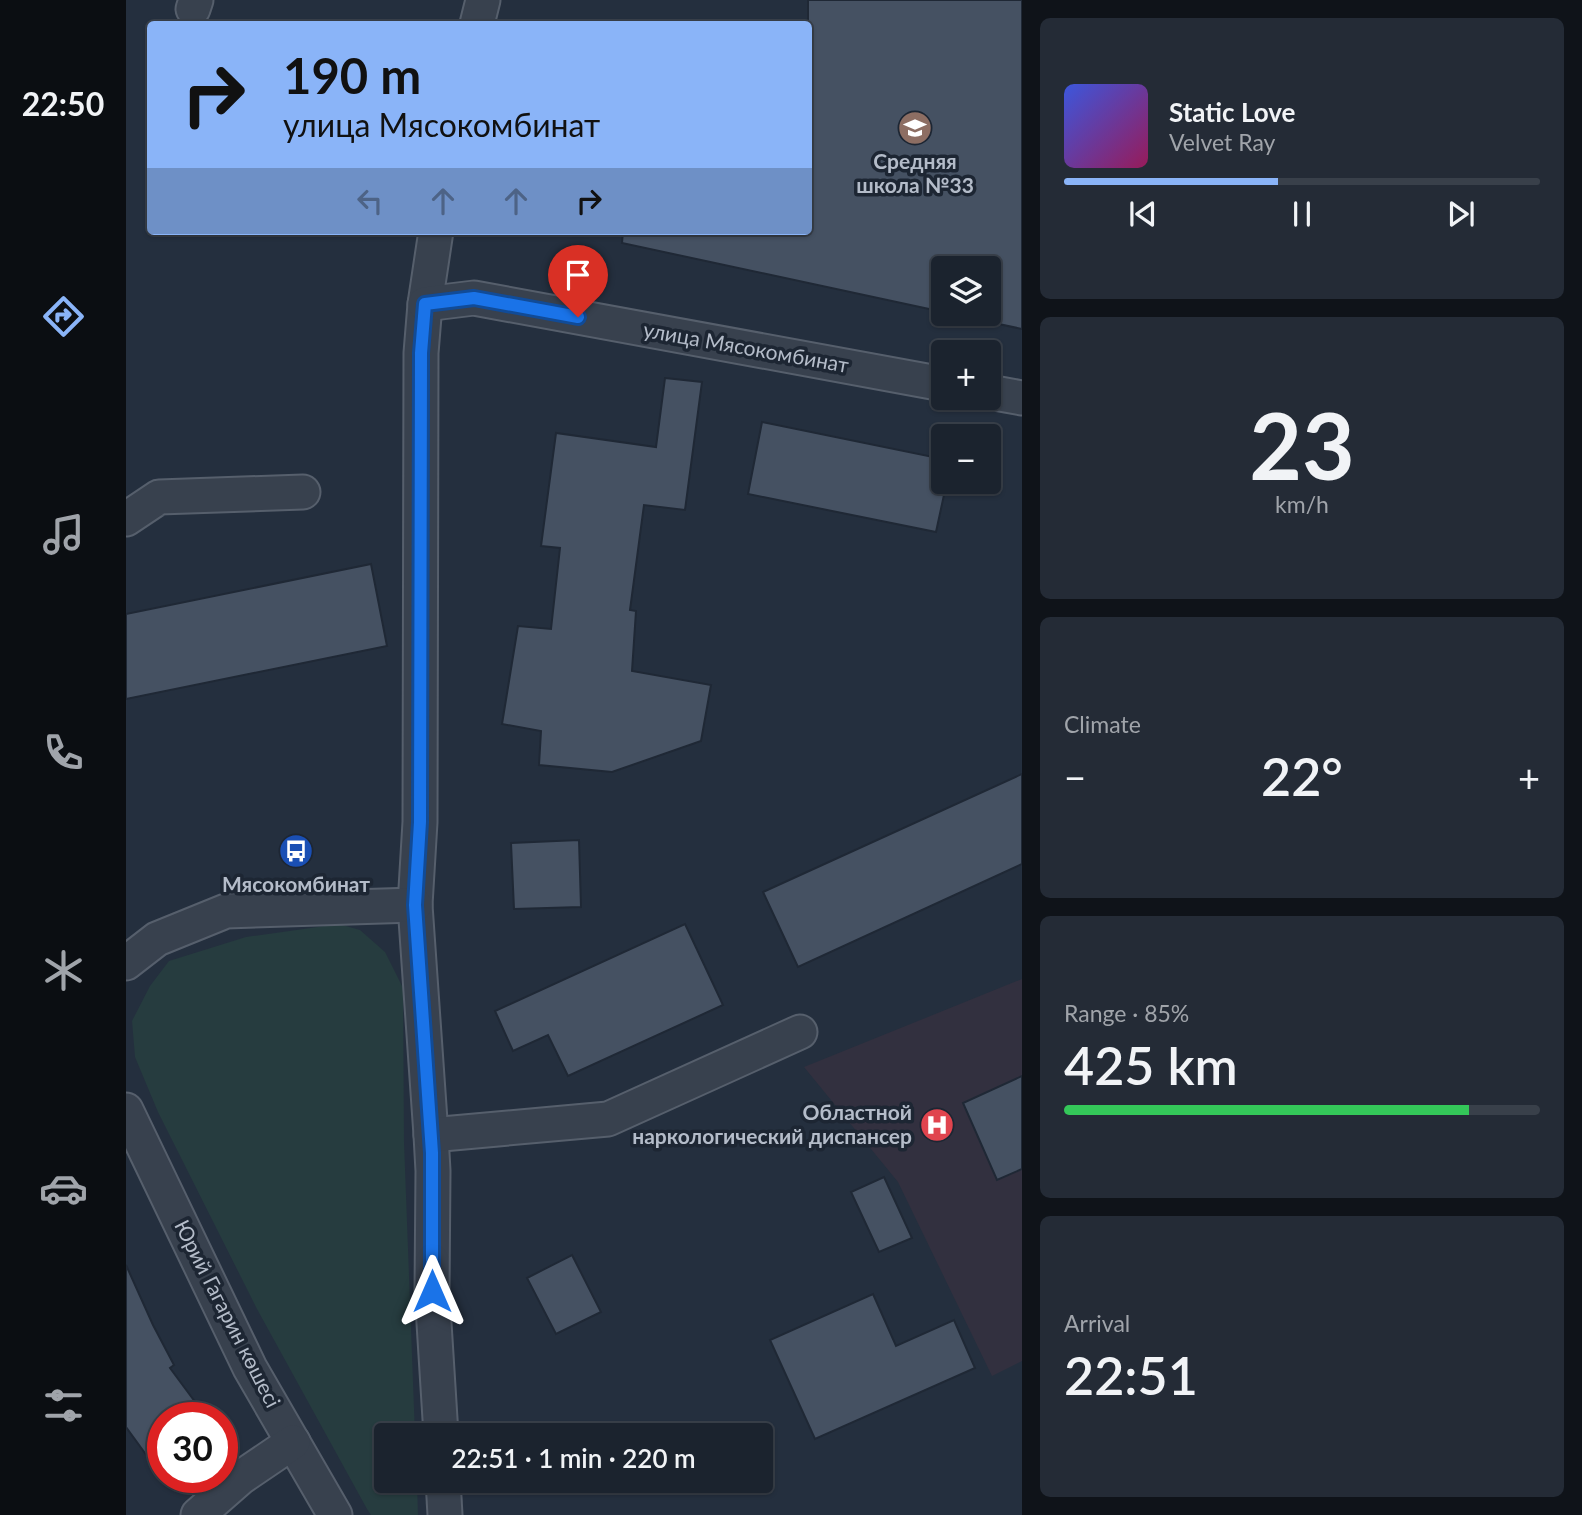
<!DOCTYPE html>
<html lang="en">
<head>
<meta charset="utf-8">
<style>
	:root { --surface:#1b232e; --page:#242b36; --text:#f1f3f6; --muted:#a0a4aa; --line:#39404a; --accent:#8ab4f8 }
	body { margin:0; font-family:Lato,sans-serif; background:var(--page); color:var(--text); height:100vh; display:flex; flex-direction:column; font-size:26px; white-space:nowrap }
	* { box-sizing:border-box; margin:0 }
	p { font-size:23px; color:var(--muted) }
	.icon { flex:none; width:38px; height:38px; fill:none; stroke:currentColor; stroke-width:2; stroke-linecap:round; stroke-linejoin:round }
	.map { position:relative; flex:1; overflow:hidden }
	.drawer { display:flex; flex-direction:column; gap:18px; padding:18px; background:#0f1319; width:560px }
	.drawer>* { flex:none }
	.top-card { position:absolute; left:21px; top:21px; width:665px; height:214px; border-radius:7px; box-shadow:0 2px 5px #0004,0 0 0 2px var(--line); background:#8ab4f8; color:#111; overflow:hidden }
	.fabs { position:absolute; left:805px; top:256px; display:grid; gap:14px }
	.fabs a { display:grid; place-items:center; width:70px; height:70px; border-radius:7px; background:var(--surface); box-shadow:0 2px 5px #0004,0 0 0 2px var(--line); font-size:35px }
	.speed { position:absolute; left:21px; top:1402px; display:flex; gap:14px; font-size:35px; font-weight:700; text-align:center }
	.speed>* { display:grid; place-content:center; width:91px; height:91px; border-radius:50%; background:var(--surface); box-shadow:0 2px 5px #0004,0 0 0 2px var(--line); line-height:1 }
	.speed .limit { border:10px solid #d22; background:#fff; color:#111 }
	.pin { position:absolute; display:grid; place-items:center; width:60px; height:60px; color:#fff; margin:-72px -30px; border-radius:50% 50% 50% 0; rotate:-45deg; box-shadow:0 0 7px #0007 }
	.pin .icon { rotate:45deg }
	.me { position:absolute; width:77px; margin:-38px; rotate:0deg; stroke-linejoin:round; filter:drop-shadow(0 0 5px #0008) }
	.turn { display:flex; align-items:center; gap:24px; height:147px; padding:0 21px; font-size:32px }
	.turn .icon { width:91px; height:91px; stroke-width:2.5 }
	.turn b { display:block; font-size:49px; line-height:60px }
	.lanes { display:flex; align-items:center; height:66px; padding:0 21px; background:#0003; justify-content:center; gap:35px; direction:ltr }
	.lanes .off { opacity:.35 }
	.big { font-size:52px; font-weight:600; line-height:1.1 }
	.drawer .card { flex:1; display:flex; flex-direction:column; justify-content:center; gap:10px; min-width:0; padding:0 24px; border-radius:10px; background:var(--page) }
	.drawer .dial { align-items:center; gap:0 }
	.dial b { font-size:91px; line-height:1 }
	.song { display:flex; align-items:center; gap:21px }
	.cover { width:84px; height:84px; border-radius:10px; background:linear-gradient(135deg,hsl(230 70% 55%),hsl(330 70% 35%)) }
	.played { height:7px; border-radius:4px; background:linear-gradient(90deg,var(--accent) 45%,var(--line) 45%) }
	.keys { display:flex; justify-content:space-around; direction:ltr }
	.heat { display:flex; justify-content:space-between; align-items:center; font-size:38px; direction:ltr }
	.charge { height:10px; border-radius:5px; background:linear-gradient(90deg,#34c759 85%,var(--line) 0) }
	.trip { position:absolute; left:248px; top:1423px; width:399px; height:70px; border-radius:7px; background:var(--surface); box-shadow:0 2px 5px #0004,0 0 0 2px var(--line); font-weight:600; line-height:70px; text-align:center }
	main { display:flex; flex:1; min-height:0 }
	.dock { display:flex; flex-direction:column; width:126px; justify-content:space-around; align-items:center; background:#0b0e12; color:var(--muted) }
	.dock .icon { width:49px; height:49px }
	.dock .on { color:var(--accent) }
	.dock b { font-size:32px; color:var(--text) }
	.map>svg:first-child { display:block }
	.medical { fill:#32303f }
	.green { fill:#263c3f }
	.building { fill:#455162; stroke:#1f2835; stroke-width:2 }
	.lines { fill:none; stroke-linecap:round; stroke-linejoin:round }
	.minor-casing { stroke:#565f6c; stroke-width:37 }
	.minor { stroke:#38414e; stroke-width:33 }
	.route-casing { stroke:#114b97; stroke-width:18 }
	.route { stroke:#1a73e8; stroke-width:12 }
	.labels { text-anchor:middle; stroke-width:7; stroke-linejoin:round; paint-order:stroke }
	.poi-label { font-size:21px; font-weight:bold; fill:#b4bcc9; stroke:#1d2633 }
	.street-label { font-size:21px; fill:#b4bcc9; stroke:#1d2633 }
</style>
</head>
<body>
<main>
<nav class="dock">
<b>22:50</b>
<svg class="icon on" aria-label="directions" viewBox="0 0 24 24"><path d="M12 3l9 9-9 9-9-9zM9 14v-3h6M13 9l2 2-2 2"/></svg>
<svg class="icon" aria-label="music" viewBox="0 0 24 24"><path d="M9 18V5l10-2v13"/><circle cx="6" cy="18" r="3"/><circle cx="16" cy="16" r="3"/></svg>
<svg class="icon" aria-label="phone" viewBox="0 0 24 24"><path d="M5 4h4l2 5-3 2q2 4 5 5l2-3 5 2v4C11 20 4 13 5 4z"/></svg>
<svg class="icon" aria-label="climate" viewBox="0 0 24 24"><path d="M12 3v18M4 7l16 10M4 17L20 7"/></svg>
<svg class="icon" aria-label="car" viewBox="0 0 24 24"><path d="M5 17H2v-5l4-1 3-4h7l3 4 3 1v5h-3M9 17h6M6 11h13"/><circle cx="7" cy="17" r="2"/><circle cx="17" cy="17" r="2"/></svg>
<svg class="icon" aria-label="filters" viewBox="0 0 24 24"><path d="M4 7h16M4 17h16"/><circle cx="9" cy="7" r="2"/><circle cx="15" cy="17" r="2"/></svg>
</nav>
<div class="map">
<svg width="896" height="1515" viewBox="0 0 896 1515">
	<rect width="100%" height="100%" fill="#242f3e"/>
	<!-- medical -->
	<path class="medical" d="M 896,979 L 896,1361 L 866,1376 L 772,1182 L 678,1067 Z"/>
	<!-- green -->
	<path class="green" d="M 213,924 L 234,930 L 259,952 L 277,988 L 278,1142 L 289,1435 L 261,1435 L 261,1480 L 291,1481 L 292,1515 L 245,1515 L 241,1509 L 131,1309 L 32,1112 L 9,1057 L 6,1021 L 24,986 L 43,961 L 120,937 Z"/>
	<!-- building -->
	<g class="building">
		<path d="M 682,0 L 896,0 L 896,329 L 821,313 L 863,313 L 863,268 L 817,268 L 817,312 L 496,243 L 497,231 L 682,231 Z"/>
		<path d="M 539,378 L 576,382 L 559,510 L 518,505 L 504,610 L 510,611 L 506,671 L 585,685 L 575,741 L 486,772 L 413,765 L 415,731 L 376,724 L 392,626 L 425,629 L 434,548 L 415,546 L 430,433 L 530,447 Z"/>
		<path d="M 636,422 L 817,459 L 817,481 L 821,481 L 810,532 L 622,494 Z"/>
		<path d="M 245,564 L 261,646 L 0,699 L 0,614 Z"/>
		<path d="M 896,774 L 896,864 L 672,967 L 637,892 Z"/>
		<path d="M 453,840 L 455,907 L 388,909 L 385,843 Z"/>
		<path d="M 559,924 L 597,1005 L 442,1076 L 422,1035 L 387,1051 L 369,1011 Z"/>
		<path d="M 896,1076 L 896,1169 L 871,1180 L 837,1103 Z"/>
		<path d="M 758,1177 L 786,1238 L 753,1252 L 725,1192 Z"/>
		<path d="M 446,1255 L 475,1312 L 430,1334 L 401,1278 Z"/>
		<path d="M 0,1265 L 27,1325 L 48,1365 L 44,1368 L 81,1418 L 37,1418 L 37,1478 L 0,1427 Z"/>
		<path d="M 747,1294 L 770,1346 L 828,1320 L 849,1368 L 689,1439 L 644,1340 Z"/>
	</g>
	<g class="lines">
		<!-- minor casing -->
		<g class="minor-casing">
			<g id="minor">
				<path d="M 67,9 L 70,0"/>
				<path d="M 351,24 L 357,0"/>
				<path d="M 310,231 L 299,304 L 295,353 L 294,822 L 289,905 L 305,1135 L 307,1171 L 306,1291 L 315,1435"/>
				<path d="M 299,304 L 348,298 L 817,384"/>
				<path d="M 863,392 L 896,398"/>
				<path d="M 0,519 L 33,497 L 177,492"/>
				<path d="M 0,963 L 31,939 L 100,911 L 289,905"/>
				<path d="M 0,1110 L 124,1368 L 209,1515"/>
				<path d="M 305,1135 L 482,1119 L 674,1032"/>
				<path d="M 317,1480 L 319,1515"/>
				<path d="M 72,1515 L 114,1478 L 167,1442"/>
			</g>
		</g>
		<!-- minor -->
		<use href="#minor" class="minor"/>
	</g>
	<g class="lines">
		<!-- route casing -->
		<g class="route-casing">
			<path id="route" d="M 306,1291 L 306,1153 L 289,905 L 294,822 L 295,353 L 299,304 L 348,298 L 452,317"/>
		</g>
		<!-- route -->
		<use href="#route" class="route"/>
	</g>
	<!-- icons -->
	<defs>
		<g id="school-disc" transform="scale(1.75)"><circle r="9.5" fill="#8d6e63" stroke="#1d2633"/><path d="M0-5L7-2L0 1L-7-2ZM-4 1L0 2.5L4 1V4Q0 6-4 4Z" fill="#fff"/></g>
		<g id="bus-disc" transform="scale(1.75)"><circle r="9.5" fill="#1a4fb4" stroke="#1d2633"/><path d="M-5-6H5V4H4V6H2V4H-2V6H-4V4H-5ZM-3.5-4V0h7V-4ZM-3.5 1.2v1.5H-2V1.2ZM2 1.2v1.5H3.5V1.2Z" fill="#fff"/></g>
		<g id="hospital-disc" transform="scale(1.75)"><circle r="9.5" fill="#e0444e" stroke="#1d2633"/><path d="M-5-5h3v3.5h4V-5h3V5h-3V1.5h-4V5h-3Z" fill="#fff"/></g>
	</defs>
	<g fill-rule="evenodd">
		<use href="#school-disc" x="789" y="128"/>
		<use href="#bus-disc" x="170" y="851"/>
		<use href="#hospital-disc" x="811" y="1125"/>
	</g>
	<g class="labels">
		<!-- poi labels -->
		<g class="poi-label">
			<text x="789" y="169">Средняя<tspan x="789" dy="24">школа №33</tspan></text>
			<text x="170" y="892">Мясокомбинат</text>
			<text x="786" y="1120" text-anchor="end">Областной<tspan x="786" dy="24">наркологический диспансер</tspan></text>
		</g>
		<!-- street labels -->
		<g class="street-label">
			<text transform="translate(620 348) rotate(10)" y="7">улица Мясокомбинат</text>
			<text transform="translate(101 1314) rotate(63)" y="7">Юрий Гагарин көшесі</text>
		</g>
	</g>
</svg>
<div class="fabs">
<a><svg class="icon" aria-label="layers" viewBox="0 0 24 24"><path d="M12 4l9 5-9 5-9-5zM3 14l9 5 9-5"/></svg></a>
<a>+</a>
<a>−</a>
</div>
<div class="speed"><div class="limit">30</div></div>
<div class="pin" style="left:452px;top:317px;background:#d93025"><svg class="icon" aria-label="arrive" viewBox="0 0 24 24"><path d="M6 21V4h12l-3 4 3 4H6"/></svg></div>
<svg class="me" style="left:306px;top:1291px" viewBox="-20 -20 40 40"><path d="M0-17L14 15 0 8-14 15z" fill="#1a73e8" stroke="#fff" stroke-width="4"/></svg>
<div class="trip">22:51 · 1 min · 220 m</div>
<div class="top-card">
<div class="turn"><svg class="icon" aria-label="right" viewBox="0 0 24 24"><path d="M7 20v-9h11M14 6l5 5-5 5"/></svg><div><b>190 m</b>улица Мясокомбинат</div></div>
<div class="lanes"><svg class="icon off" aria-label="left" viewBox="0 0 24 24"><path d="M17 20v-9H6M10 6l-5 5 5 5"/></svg><svg class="icon off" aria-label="ahead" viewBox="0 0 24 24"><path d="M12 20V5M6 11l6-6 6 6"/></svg><svg class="icon off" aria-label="ahead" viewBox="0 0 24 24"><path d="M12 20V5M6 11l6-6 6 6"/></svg><svg class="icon" aria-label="right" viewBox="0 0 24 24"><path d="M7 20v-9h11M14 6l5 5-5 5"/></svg></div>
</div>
</div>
<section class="drawer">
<div class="card">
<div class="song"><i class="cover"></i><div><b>Static Love</b><p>Velvet Ray</p></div></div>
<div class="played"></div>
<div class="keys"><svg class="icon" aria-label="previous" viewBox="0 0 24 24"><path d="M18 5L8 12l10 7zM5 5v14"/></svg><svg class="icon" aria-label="pause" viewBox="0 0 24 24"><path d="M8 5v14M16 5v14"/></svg><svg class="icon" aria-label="next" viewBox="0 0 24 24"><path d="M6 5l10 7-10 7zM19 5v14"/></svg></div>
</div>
<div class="card dial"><b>23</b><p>km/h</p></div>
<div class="card"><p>Climate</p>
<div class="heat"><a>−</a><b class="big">22°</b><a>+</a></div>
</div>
<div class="card"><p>Range · 85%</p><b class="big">425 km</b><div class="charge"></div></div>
<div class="card"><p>Arrival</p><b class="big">22:51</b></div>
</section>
</main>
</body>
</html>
